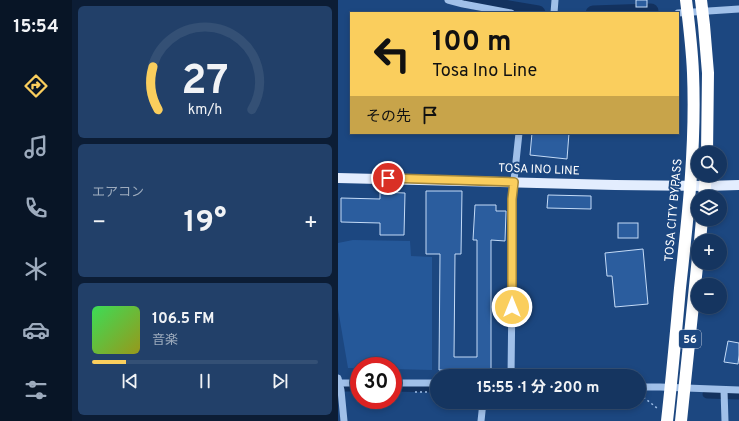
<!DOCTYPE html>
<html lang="ja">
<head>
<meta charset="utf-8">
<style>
	:root { --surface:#153560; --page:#224069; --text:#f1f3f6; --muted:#9dabbd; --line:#345075; --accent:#face5d }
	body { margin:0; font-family:Overpass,"Noto Sans JP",sans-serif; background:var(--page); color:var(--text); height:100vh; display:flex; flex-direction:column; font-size:15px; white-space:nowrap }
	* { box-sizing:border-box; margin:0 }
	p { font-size:13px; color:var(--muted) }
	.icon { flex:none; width:22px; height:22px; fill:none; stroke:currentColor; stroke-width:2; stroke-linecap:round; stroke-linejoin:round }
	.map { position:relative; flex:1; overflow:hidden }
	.details { display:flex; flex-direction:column; gap:6px; padding:6px; background:#0c1d35; width:266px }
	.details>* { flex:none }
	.guide { position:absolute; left:12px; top:12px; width:329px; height:122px; border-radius:0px; box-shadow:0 2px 6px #0003,0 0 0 1px var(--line); background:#face5d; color:#111; overflow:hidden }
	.tools { position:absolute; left:353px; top:146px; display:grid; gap:8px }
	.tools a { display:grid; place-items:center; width:36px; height:36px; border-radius:50%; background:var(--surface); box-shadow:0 2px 6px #0003,0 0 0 1px var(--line); font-size:20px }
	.speed { position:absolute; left:12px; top:357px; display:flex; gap:8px; font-size:20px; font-weight:700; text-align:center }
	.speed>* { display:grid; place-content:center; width:52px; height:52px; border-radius:50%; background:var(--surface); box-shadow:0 2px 6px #0003,0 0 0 1px var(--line); line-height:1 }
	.speed .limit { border:6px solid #d22; background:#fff; color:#111 }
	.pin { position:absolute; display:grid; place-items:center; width:34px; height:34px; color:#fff; margin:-17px; border:2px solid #fff; border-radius:50%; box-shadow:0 1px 4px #0007 }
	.me { position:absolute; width:44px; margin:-22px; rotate:0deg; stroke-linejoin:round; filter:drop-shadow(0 0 3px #0008) }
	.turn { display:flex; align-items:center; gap:14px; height:84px; padding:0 16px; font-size:18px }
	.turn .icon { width:52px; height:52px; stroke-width:2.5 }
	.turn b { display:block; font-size:28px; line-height:34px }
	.then { display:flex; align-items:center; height:38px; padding:0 16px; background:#0003; gap:8px; font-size:15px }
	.big { font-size:30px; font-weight:700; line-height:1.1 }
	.details .tile { flex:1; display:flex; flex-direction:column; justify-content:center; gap:6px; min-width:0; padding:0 14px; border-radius:6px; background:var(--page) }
	.details .dial { align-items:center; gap:0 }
	.dial svg { height:104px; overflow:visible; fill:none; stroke:var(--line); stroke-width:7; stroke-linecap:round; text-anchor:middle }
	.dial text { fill:var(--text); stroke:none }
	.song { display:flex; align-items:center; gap:12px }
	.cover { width:48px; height:48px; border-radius:6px; background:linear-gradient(135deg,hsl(130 70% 55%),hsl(60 70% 35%)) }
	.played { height:4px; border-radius:2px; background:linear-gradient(90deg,var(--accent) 15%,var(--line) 15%) }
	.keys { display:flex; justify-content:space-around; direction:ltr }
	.heat { display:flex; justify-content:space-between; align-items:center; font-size:22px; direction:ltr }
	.trip { position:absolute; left:92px; top:369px; width:216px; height:40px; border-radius:20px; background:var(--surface); box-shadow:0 2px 6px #0003,0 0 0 1px var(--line); font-weight:700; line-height:40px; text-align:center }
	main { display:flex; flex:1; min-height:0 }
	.tab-bar { display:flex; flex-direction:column; width:72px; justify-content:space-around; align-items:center; background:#081526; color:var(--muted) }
	.tab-bar .icon { width:28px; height:28px }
	.tab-bar .selected { color:var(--accent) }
	.tab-bar b { font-size:18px; color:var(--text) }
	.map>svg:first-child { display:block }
	.green { fill:#255899 }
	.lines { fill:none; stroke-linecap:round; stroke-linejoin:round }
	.canal { stroke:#13325f; stroke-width:9 }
	.river { stroke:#13325f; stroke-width:15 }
	.building { fill:#2b5d9e; stroke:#c4dbf7 }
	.path { stroke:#a0c0e9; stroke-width:1.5; stroke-dasharray:2 3; stroke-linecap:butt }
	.minor { stroke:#a0c0e9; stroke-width:7 }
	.major { stroke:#e3edfe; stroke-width:10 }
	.highway { stroke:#fff; stroke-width:12 }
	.route-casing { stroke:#a2863c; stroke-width:10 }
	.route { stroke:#face5d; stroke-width:7 }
	.labels { text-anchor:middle; stroke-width:4; stroke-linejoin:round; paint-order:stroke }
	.shield { fill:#1c4780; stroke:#bbc8d9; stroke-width:1 }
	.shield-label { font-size:11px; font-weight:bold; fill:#fff }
	.street-label { font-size:12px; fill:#fff; stroke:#1c4780 }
</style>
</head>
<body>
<main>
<nav class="tab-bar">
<b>15:54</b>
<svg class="icon selected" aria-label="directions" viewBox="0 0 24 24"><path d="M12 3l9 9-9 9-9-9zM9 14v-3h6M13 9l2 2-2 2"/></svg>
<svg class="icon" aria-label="music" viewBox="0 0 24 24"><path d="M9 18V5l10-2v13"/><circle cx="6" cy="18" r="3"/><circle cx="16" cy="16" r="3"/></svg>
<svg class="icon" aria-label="phone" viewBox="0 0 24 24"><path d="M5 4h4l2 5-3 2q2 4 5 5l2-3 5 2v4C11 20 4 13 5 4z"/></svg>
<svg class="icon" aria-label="climate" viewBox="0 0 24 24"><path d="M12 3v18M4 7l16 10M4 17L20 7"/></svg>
<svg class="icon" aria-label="car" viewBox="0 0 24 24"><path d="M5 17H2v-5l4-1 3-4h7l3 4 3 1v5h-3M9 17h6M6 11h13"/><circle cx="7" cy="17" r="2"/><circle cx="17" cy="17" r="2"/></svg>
<svg class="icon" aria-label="filters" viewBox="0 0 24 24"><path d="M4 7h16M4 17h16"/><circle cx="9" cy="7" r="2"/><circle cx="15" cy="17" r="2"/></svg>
</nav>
<section class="details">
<div class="tile dial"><svg viewBox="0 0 100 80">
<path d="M14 69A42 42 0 1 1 86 69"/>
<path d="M14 69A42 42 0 0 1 10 36" stroke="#face5d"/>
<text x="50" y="56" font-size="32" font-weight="700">27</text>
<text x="50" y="72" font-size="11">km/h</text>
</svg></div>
<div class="tile"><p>エアコン</p>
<div class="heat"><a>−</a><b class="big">19°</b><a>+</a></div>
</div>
<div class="tile">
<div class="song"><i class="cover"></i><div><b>106.5 FM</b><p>音楽</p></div></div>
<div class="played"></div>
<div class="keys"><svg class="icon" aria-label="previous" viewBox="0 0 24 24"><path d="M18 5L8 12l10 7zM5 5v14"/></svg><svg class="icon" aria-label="pause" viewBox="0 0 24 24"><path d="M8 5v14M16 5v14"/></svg><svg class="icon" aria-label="next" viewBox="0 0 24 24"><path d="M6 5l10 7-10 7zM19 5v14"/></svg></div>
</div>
</section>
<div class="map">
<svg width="401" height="421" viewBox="0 0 401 421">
	<rect width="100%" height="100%" fill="#1c4780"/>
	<!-- green -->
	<path class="green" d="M 15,240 L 72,241 L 73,256 L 94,257 L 94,370 L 55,369 L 55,366 L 21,366 L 21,368 L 10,368 L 0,309 L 0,243 Z"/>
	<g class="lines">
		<!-- canal -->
		<g class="canal">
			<path d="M 0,387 L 21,387"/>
			<path d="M 55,387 L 99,388"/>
			<path d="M 369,394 L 401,395"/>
		</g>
		<!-- river -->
		<g class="river">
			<path d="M 125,0 L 200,13"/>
			<path d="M 255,13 L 313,11"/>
		</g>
	</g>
	<!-- building -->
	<g class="building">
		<rect x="298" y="0" width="11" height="7"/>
		<path d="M 194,133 L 231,133 L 229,159 L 192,155 Z"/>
		<path d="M 88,191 L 124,191 L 123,254 L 117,254 L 116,357 L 139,357 L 139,240 L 135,240 L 137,205 L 158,205 L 158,211 L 168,211 L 167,241 L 153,240 L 153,371 L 101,370 L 102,254 L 88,254 Z"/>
		<path d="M 42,192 L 67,193 L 66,235 L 42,235 L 42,223 L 3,222 L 3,198 L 42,199 Z"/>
		<path d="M 210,195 L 253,196 L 253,209 L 209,208 Z"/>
		<rect x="280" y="223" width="20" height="15"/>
		<path d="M 305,249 L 310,304 L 277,307 L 274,276 L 269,276 L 267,253 Z"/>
		<path d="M 390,341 L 401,343 L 401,355 L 400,364 L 386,362 Z"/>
	</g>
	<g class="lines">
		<!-- path -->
		<g class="path">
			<path d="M 77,392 L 99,392"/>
			<path d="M 301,396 L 304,396 L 319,408"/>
		</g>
		<!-- minor -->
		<g class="minor">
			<path d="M 110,0 L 125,4 L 173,13"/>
			<path d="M 216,13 L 217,0"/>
			<path d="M 340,13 L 401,9"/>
			<path d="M 173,376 L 174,293 L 174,199 L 181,133"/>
			<path d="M 0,378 L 3,390 L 6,421"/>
			<path d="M 0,383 L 21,383"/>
			<path d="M 55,383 L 99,383"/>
			<path d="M 301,387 L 322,387 L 401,390"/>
			<path d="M 386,390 L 387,421"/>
			<path d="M 143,421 L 145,402"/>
		</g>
		<!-- major -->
		<path class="major" d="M 0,178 L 277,185 L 368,186 L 401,185"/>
		<!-- highway -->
		<g class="highway">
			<path d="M 363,0 L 366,25 L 370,73 L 369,153"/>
			<path d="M 366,197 L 368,175"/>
			<path d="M 362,241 L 364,219"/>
			<path d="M 329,421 C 334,377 338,332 342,288 C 350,216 358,145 355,73 C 354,48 351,24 348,0"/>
			<path d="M 343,421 L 360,257"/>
		</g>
	</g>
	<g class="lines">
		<!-- route casing -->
		<g class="route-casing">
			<path id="route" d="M 50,178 L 176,182 L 174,199 L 174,307"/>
		</g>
		<!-- route -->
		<use href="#route" class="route"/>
	</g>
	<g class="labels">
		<!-- shield labels -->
		<rect class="shield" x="341" y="330" width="22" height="18" rx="3"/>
		<g class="shield-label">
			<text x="352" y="343">56</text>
		</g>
		<!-- street labels -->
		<g class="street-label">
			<text transform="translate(201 169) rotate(2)" y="4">TOSA INO LINE</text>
			<text transform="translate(335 210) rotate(-85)" y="4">TOSA CITY BYPASS</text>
		</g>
	</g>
</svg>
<div class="tools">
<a><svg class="icon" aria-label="search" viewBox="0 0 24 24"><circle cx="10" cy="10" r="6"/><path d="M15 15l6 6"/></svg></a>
<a><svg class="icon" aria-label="layers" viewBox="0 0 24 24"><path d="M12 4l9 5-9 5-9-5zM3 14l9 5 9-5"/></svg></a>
<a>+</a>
<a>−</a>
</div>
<div class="speed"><div class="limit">30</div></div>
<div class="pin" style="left:50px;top:178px;background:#d93025"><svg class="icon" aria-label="arrive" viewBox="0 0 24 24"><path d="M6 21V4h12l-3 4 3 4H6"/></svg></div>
<svg class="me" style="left:174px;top:307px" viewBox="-20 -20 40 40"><circle r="17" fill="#face5d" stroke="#fff" stroke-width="3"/><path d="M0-11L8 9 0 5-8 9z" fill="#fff"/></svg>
<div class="trip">15:55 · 1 分 · 200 m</div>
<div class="guide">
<div class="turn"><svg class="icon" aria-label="left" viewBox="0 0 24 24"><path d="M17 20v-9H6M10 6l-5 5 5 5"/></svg><div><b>100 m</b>Tosa Ino Line</div></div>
<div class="then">その先<svg class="icon" aria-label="arrive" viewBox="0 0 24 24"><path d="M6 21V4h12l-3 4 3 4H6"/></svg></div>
</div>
</div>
</main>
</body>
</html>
